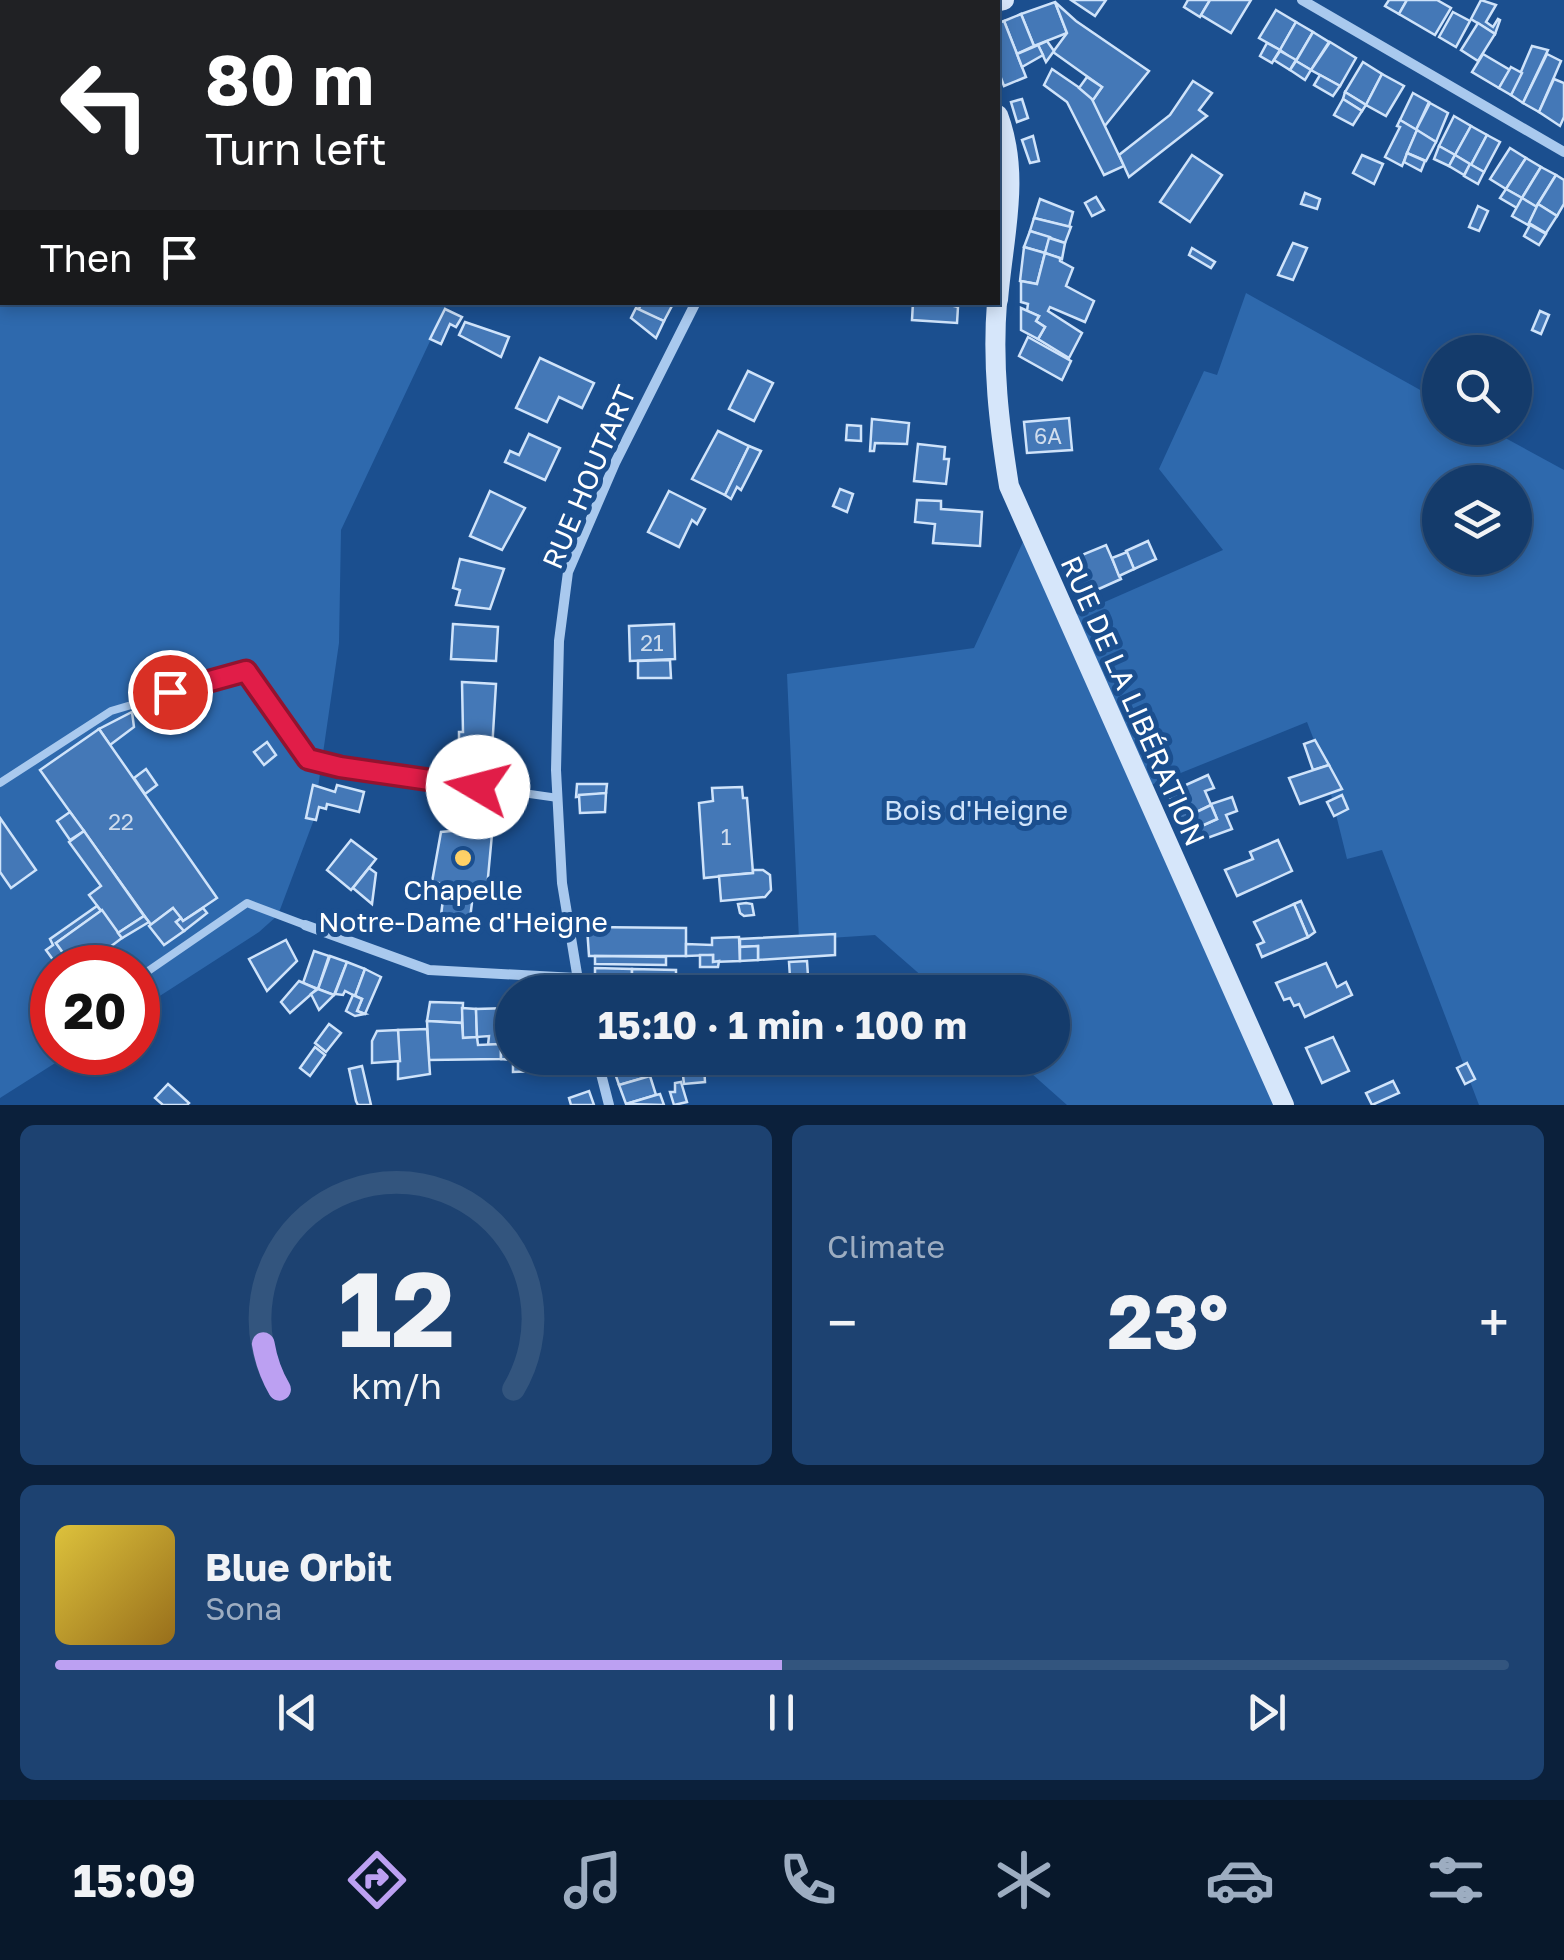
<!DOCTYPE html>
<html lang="en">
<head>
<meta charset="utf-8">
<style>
	:root { --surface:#143b6b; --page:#1d4271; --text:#f1f3f6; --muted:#9dadc1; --line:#33557e; --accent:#bca0f2 }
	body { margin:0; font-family:"Golos Text",sans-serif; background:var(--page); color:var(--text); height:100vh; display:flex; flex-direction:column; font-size:38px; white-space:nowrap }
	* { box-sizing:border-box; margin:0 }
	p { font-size:32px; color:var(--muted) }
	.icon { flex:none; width:55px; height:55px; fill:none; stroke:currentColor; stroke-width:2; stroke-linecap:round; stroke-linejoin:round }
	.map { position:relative; height:1105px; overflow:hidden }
	.details { display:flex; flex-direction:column; gap:20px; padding:20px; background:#0b203b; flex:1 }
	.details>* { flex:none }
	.banner { position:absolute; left:0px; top:0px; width:1000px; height:305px; box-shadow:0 5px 15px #0003,0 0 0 2px var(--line); background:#202124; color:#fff; overflow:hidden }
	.buttons { position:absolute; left:1422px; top:335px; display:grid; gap:20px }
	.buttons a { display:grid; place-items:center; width:110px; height:110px; border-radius:50%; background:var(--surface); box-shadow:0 5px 15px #0003,0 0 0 2px var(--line); font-size:50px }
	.speed { position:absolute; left:30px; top:945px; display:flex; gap:20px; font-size:50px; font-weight:700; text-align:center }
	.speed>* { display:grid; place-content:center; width:130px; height:130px; border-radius:50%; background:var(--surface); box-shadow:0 5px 15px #0003,0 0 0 2px var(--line); line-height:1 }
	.speed .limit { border:15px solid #d22; background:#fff; color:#111 }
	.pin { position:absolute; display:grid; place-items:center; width:85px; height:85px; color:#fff; margin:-42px; border:5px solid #fff; border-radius:50%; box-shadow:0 2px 10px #0007 }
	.me { position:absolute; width:110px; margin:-55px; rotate:278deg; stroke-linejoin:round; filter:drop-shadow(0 0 8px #0008) }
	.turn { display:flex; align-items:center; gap:35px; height:210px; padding:0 40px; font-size:45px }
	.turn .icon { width:130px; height:130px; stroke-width:2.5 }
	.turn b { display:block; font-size:70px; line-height:85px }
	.then { display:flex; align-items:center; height:95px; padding:0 40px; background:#0003; gap:20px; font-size:38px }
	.big { font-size:75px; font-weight:700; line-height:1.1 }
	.details .tile { flex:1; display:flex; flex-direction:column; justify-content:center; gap:15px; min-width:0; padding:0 35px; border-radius:15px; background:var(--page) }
	.details .dial { align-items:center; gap:0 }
	.dial svg { height:260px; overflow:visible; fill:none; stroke:var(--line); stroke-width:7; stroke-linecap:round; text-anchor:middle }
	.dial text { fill:var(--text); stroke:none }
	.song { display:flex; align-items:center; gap:30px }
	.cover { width:120px; height:120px; border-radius:15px; background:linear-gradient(135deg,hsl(50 70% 55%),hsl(40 70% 35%)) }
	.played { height:10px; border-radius:5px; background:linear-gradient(90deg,var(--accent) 50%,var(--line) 50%) }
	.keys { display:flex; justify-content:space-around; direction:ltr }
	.heat { display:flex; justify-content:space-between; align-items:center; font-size:55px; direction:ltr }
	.details .tiles { flex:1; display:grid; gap:20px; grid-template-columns:1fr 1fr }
	.tile:last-child { grid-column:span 2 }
	.trip { position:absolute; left:495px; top:975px; width:575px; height:100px; border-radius:50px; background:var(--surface); box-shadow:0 5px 15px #0003,0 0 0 2px var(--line); font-weight:700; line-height:100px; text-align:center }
	.tabs { display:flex; height:160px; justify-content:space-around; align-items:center; background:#08182b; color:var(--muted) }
	.tabs .icon { width:70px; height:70px }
	.tabs .current { color:var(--accent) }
	.tabs b { font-size:45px; color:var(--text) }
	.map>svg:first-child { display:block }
	.green { fill:#2e69ad; fill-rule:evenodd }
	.building { fill:#4478b7; stroke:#cfe3fa; stroke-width:2.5 }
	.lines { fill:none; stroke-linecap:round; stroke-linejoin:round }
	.lane { stroke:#a9c9ee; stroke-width:8 }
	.street { stroke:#a9c9ee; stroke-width:10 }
	.secondary { stroke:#d6e6fa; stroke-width:20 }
	.route-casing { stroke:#92132f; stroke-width:25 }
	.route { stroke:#e11d48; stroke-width:18 }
	.poi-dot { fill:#ffd166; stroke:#1b4f8f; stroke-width:4 }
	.labels { text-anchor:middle; stroke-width:10; stroke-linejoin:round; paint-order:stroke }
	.number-label { font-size:22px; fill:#d0dded }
	.street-label { font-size:28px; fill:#fff; stroke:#1b4f8f }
	.park-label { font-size:28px; fill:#cfe3fa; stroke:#1b4f8f }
	.poi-label { font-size:28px; fill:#fff; stroke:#1b4f8f }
</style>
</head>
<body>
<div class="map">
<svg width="1564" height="1105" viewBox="0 0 1564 1105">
	<rect width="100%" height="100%" fill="#1b4f8f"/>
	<!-- green -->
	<g class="green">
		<path d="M 0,0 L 634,2 L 2,2 L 2,302 L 448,303 L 341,530 L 339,643 L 313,822 L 278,915 L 259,932 L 138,1010 L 138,968 L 52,968 L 52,1052 L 71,1053 L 0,1098 Z"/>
		<path d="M 1246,293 L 1440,401 L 1440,428 L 1487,428 L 1564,470 L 1564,1105 L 1479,1105 L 1382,850 L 1347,859 L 1324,766 L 1307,722 L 1141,789 L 1284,1105 L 1067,1105 L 1014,1058 L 1052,1058 L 1052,992 L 940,992 L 875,935 L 799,940 L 787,674 L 974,648 L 1028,531 L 1066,619 L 1223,550 L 1159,469 L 1204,371 L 1217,375 ZM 1440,482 L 1515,482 L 1515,558 L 1440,558 Z"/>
	</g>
	<!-- building -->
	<g class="building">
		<path d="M 1071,0 L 1106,0 L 1095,16 Z"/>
		<path d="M 1188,0 L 1210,0 L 1200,17 L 1184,7 Z"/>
		<path d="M 1210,0 L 1251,0 L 1231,33 L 1201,15 Z"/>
		<path d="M 1389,0 L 1407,0 L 1399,14 L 1385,6 Z"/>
		<path d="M 1407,0 L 1437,0 L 1451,8 L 1435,35 L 1399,14 Z"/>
		<path d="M 1481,0 L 1496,5 L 1486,22 L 1493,27 L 1498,19 L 1500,20 L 1495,34 L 1471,19 Z"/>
		<path d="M 1055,2 L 1067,33 L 1034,46 L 1021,14 Z"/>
		<path d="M 1055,2 L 1076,21 L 1149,71 L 1104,127 L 1092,101 L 1102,87 L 1053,52 L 1067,33 Z"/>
		<path d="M 1276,10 L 1296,22 L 1280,50 L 1259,38 Z"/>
		<path d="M 1453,12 L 1470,21 L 1456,47 L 1439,37 Z"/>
		<path d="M 1021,14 L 1034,46 L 1017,54 L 1004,21 Z"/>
		<path d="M 1004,21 L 1026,77 L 1004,86 L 998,70 L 998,23 Z"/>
		<path d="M 1296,22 L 1313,32 L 1296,61 L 1280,50 Z"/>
		<path d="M 1478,23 L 1495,34 L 1478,61 L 1461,50 Z"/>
		<path d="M 1313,32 L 1329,42 L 1311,70 L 1296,61 Z"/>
		<path d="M 1047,41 L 1054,51 L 1046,62 L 1038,45 Z"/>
		<path d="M 1330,42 L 1356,58 L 1340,86 L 1311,70 Z"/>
		<path d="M 1267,43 L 1280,50 L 1272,63 L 1260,56 Z"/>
		<path d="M 1038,45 L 1043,55 L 1022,67 L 1017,54 Z"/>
		<path d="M 1532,46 L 1548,50 L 1523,103 L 1511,95 Z"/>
		<path d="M 1280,51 L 1296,60 L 1290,70 L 1274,60 Z"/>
		<path d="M 1483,54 L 1510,70 L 1499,88 L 1472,72 Z"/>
		<path d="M 1547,54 L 1561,61 L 1539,112 L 1523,103 Z"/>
		<path d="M 1296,61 L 1311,70 L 1305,80 L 1290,70 Z"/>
		<path d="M 1363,62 L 1382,74 L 1366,105 L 1345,92 Z"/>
		<path d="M 1511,67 L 1522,73 L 1511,95 L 1499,88 Z"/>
		<path d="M 1052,69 L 1090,95 L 1124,166 L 1104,175 L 1067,102 L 1044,85 Z"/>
		<path d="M 1382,74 L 1404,86 L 1386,116 L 1366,105 Z"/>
		<path d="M 1320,75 L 1340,86 L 1333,96 L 1314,85 Z"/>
		<path d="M 1087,77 L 1102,87 L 1093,100 L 1079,88 Z"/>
		<path d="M 1554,79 L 1564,83 L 1564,117 L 1560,126 L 1539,112 Z"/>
		<path d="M 1193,81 L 1212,93 L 1199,110 L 1207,116 L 1129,177 L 1119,155 L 1170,115 Z"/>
		<path d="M 1345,92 L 1366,105 L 1362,111 L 1343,99 Z"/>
		<path d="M 1413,93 L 1429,102 L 1416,130 L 1400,120 Z"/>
		<path d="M 1022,99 L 1028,118 L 1017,122 L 1011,102 Z"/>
		<path d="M 1343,99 L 1362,111 L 1353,125 L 1334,115 Z"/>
		<path d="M 1430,103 L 1448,113 L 1436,142 L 1416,130 Z"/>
		<path d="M 1454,116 L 1471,126 L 1455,155 L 1439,146 Z"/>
		<path d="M 1400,120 L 1417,130 L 1402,166 L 1385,157 L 1400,127 L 1397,126 Z"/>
		<path d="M 1471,126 L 1487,135 L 1471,165 L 1455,155 Z"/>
		<path d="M 1417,130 L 1436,142 L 1426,161 L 1407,153 Z"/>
		<path d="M 1487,135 L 1500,142 L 1484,172 L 1471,165 Z"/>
		<path d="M 1033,136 L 1039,161 L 1030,163 L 1022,140 Z"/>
		<path d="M 1439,146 L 1455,155 L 1449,166 L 1434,159 Z"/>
		<path d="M 1510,148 L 1526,158 L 1506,189 L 1490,179 Z"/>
		<path d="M 1407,153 L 1425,161 L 1421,171 L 1404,162 Z"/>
		<path d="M 1192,155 L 1222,175 L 1190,222 L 1160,202 Z"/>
		<path d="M 1362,155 L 1383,164 L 1374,184 L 1353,173 Z"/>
		<path d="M 1455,155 L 1470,164 L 1464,175 L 1449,166 Z"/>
		<path d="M 1526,158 L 1541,167 L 1522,198 L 1506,189 Z"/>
		<path d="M 1470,164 L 1484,172 L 1478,184 L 1464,176 Z"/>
		<path d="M 1541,167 L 1556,175 L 1536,207 L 1522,198 Z"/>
		<path d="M 1556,175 L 1564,180 L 1564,204 L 1557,216 L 1538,204 Z"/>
		<path d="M 1506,189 L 1522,198 L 1517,208 L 1500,198 Z"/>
		<path d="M 1305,193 L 1320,199 L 1317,209 L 1301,204 Z"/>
		<path d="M 1096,197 L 1104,210 L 1092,216 L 1085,203 Z"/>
		<path d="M 1522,198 L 1537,207 L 1528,225 L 1512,216 Z"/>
		<path d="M 1040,199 L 1073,212 L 1069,227 L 1034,218 Z"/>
		<path d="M 1538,204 L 1557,216 L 1546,233 L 1529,223 Z"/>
		<path d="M 1478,206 L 1488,211 L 1479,231 L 1469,227 Z"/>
		<path d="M 1034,218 L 1071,227 L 1065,243 L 1030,231 Z"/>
		<path d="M 1530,225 L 1546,234 L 1539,245 L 1524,236 Z"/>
		<path d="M 1030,231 L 1050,237 L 1045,253 L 1024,247 Z"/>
		<path d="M 1049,238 L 1065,243 L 1062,259 L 1045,253 Z"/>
		<path d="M 1293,243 L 1307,248 L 1293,280 L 1278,275 Z"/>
		<path d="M 1024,247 L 1045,253 L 1037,284 L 1020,281 Z"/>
		<path d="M 1192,248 L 1215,262 L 1211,268 L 1189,255 Z"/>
		<path d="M 1045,253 L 1060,258 L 1060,261 L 1073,268 L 1066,286 L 1094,301 L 1085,322 L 1050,307 L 1048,311 L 1082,333 L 1069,358 L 1038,339 L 1045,327 L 1036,321 L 1039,316 L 1027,311 L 1028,304 L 1021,302 L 1021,281 L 1037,284 Z"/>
		<path d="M 642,302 L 674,302 L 664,321 L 638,311 Z"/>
		<path d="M 913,302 L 954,302 L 954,306 L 958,307 L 957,323 L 912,320 Z"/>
		<path d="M 636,308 L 664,321 L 656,338 L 631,318 Z"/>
		<path d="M 1021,308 L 1039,316 L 1036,321 L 1045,327 L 1038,339 L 1021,330 Z"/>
		<path d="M 445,309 L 462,317 L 456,327 L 450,324 L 441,344 L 430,339 Z"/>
		<path d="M 1540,311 L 1549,315 L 1541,334 L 1532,330 Z"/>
		<path d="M 465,322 L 509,337 L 501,357 L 459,335 Z"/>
		<path d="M 1028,337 L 1071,361 L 1062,380 L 1019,356 Z"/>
		<path d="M 540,358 L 594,383 L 582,408 L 559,397 L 547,422 L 516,408 Z"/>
		<path d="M 748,371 L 773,383 L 754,421 L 729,409 Z"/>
		<path d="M 1069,418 L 1072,450 L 1027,453 L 1024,422 Z"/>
		<path d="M 872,419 L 909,423 L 907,444 L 875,443 L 874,451 L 870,451 Z"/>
		<path d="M 847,425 L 861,426 L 861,441 L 846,440 Z"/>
		<path d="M 718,431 L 749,446 L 725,495 L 692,479 Z"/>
		<path d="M 529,434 L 560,448 L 545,480 L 505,462 L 510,451 L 519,455 Z"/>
		<path d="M 918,444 L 945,447 L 944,459 L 949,459 L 946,484 L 914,481 Z"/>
		<path d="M 749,446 L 761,451 L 741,490 L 737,487 L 731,499 L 725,495 Z"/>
		<path d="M 840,489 L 853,494 L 847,512 L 833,506 Z"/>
		<path d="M 490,491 L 525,508 L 502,550 L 470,536 Z"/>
		<path d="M 669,491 L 705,509 L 697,524 L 692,520 L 679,547 L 648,532 Z"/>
		<path d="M 917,500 L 941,501 L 941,509 L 982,512 L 980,546 L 933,543 L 935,524 L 915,522 Z"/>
		<path d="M 1148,541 L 1156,559 L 1134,569 L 1126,551 Z"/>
		<path d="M 1106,545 L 1121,579 L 1081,597 L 1065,562 Z"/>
		<path d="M 1127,552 L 1134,569 L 1119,576 L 1112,558 Z"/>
		<path d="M 460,559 L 504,569 L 490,609 L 456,605 L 460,590 L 453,588 Z"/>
		<path d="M 453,624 L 498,627 L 496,661 L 451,659 Z"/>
		<path d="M 674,624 L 675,659 L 630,661 L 629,626 Z"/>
		<path d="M 670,660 L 671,678 L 638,678 L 638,661 Z"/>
		<path d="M 462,682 L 496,684 L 492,750 L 459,749 L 459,732 L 463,732 Z"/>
		<path d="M 132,712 L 134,727 L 110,745 L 99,729 Z"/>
		<path d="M 99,729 L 217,898 L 183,921 L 173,908 L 151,925 L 40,770 Z"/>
		<path d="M 1315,740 L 1329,765 L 1313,770 L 1304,744 Z"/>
		<path d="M 267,742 L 276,755 L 264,765 L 254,752 Z"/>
		<path d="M 1329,765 L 1342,789 L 1300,804 L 1289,778 Z"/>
		<path d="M 146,769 L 157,785 L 145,794 L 134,778 Z"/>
		<path d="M 1208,775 L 1214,788 L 1205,791 L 1211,805 L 1180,820 L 1168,793 Z"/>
		<path d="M 577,784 L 607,784 L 606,793 L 576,797 Z"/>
		<path d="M 313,785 L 335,792 L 337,785 L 364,792 L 359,812 L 327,804 L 326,809 L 319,807 L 316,820 L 306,818 Z"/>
		<path d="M 742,787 L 743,798 L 747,798 L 753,873 L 704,878 L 699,803 L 713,801 L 712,788 Z"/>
		<path d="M 606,793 L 605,812 L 580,813 L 579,795 Z"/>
		<path d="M 1342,795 L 1348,809 L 1334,816 L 1327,802 Z"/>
		<path d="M 1232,797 L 1237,811 L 1226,815 L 1232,829 L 1191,844 L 1186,833 L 1217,819 L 1211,804 Z"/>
		<path d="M 1211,805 L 1217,819 L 1186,833 L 1180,820 Z"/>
		<path d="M 70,812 L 84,831 L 70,840 L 57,821 Z"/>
		<path d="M 0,818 L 36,870 L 11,888 L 0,872 Z"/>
		<path d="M 459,822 L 473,823 L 480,833 L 492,834 L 487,888 L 474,887 L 469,926 L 440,923 L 445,884 L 432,882 L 441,832 L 451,831 Z"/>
		<path d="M 84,831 L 144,916 L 118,933 L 89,895 L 101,886 L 69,842 Z"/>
		<path d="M 351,840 L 376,859 L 351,890 L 327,870 Z"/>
		<path d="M 1278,840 L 1292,871 L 1237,896 L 1225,870 L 1253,859 L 1250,852 Z"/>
		<path d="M 369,868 L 376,873 L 372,904 L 353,888 Z"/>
		<path d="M 753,870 L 763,870 L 770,875 L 771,890 L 765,897 L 721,901 L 719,876 L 753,873 Z"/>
		<path d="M 1301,901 L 1315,932 L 1308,937 L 1294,904 Z"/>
		<path d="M 746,903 L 752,904 L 754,915 L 744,916 L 740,913 L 738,904 Z"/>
		<path d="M 1294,904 L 1308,937 L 1262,957 L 1257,945 L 1264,942 L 1254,922 Z"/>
		<path d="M 97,906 L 101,911 L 56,943 L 74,968 L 59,968 L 46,950 L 53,945 L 50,939 Z"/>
		<path d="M 173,908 L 181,918 L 176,922 L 184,931 L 164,945 L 149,926 Z"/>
		<path d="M 203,908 L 207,913 L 184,931 L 176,922 L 181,918 L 183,921 Z"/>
		<path d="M 102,910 L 122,938 L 82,968 L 74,968 L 56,943 Z"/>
		<path d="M 144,916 L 149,922 L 122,938 L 118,933 Z"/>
		<path d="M 587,927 L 686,928 L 686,956 L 589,956 Z"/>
		<path d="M 835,934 L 835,955 L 758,960 L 758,946 L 740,947 L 740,939 Z"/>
		<path d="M 739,937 L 740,961 L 713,962 L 713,955 L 686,956 L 686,944 L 712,945 L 712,938 Z"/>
		<path d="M 286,940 L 297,961 L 267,991 L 249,959 Z"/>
		<path d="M 758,946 L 758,960 L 740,961 L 740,947 Z"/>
		<path d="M 314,951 L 329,956 L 318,989 L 303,983 Z"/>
		<path d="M 700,955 L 713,955 L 713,962 L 719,961 L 718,967 L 700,967 Z"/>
		<path d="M 330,956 L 347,962 L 334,995 L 318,989 Z"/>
		<path d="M 595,956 L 666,957 L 666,965 L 595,964 Z"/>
		<path d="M 807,961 L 809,991 L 791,992 L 789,962 Z"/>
		<path d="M 347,962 L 365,969 L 355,996 L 345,991 L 343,995 L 335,994 Z"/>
		<path d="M 1326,963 L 1337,987 L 1346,982 L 1352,995 L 1305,1017 L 1299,1004 L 1294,1006 L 1290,998 L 1284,1000 L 1276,983 Z"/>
		<path d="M 595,968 L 632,969 L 632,992 L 595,992 Z"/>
		<path d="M 365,969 L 381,977 L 365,1014 L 357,1011 L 362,999 L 355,996 Z"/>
		<path d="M 632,969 L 676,970 L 676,992 L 632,992 Z"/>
		<path d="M 299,981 L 317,989 L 290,1013 L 281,1002 Z"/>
		<path d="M 318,989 L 334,995 L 319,1010 L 311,994 Z"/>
		<path d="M 353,995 L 362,999 L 357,1011 L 365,1014 L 355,1016 L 346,1011 Z"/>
		<path d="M 430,1002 L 463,1003 L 462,1023 L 427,1021 Z"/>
		<path d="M 462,1008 L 476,1009 L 477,1037 L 463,1038 Z"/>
		<path d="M 512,1008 L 512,1043 L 488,1045 L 489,1036 L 477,1037 L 476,1009 Z"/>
		<path d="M 427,1021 L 462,1023 L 463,1038 L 477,1037 L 478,1045 L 501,1044 L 501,1059 L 429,1060 Z"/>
		<path d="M 329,1024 L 341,1033 L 326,1052 L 315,1043 Z"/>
		<path d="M 427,1029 L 430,1074 L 398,1079 L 398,1030 Z"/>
		<path d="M 398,1030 L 400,1061 L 372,1063 L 372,1041 L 377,1031 Z"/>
		<path d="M 1333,1037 L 1349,1071 L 1322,1083 L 1306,1048 Z"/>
		<path d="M 512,1043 L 513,1060 L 501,1059 L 501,1044 Z"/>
		<path d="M 315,1047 L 325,1055 L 310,1076 L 300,1068 Z"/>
		<path d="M 627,1058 L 639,1058 L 650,1076 L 619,1085 L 611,1062 Z"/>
		<path d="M 513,1061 L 538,1061 L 539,1071 L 513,1072 Z"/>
		<path d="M 1467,1063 L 1475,1079 L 1465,1084 L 1457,1068 Z"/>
		<path d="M 704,1065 L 705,1082 L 684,1084 L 682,1067 Z"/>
		<path d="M 362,1066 L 371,1105 L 358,1105 L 356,1101 L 349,1069 Z"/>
		<path d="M 650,1076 L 656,1095 L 626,1104 L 619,1085 Z"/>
		<path d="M 1393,1081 L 1399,1093 L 1372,1105 L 1366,1093 Z"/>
		<path d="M 681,1082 L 687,1102 L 674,1105 L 670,1092 L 675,1092 L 675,1083 Z"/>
		<path d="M 168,1084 L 189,1103 L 187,1105 L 163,1105 L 155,1098 Z"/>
		<path d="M 589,1091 L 594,1105 L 571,1105 L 569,1098 Z"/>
		<path d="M 660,1094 L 664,1105 L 626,1104 L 656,1095 Z"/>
	</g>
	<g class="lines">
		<!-- lane -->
		<g class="lane">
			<path d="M 0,783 L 111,711 L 246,671 L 308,759 L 341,767 L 558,798"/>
			<path d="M 138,978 L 247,903 L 305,925"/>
		</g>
		<!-- street -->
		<g class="street">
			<path d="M 1302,0 L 1564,152"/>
			<path d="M 829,2 L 830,0"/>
			<path d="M 305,925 L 429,970 L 576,978"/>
			<path d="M 580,992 L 562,883 L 556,770 L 559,641 L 568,572 L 615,463 L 696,302"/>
			<path d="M 597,1058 L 609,1105"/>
		</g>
		<!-- secondary -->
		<g class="secondary">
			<path d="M 926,0 L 928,2"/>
			<path d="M 995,2 L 1004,0"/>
			<path d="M 998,115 C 1021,176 1003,237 998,300"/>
			<path d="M 997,302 C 992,365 999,424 1009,486 L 1284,1105"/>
		</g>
	</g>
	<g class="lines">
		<!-- route casing -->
		<g class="route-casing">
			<path id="route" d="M 170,692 L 246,671 L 308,759 L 340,767 L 478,787"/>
		</g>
		<!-- route -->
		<use href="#route" class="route"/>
	</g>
	<!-- markers -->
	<circle class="poi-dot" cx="463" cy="858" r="10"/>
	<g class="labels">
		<!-- number labels -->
		<g class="number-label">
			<text x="1048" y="444">6A</text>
			<text x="652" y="651">21</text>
			<text x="121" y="830">22</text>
			<text x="726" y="845">1</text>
		</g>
		<!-- street labels -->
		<g class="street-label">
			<text transform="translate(589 477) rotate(-67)" y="10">RUE HOUTART</text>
			<text transform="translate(1133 701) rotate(66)" y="10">RUE DE LA LIBÉRATION</text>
		</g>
		<!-- park labels -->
		<g class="park-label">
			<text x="976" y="820">Bois d'Heigne</text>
		</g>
		<!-- poi labels -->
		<g class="poi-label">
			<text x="463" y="900">Chapelle<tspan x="463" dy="32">Notre-Dame d'Heigne</tspan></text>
		</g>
	</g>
</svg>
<div class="buttons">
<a><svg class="icon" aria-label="search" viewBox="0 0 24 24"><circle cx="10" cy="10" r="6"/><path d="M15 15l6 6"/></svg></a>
<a><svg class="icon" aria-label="layers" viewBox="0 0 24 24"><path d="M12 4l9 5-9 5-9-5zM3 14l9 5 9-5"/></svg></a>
</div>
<div class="speed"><div class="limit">20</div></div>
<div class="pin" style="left:170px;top:692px;background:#d93025"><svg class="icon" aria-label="arrive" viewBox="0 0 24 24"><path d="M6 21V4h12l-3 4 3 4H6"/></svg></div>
<svg class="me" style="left:478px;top:787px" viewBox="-20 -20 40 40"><circle r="19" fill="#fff"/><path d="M0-13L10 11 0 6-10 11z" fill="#e11d48"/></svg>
<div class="trip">15:10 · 1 min · 100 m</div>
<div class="banner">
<div class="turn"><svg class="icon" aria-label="left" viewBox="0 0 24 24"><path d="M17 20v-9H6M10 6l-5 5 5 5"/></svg><div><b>80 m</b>Turn left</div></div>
<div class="then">Then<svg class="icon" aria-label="arrive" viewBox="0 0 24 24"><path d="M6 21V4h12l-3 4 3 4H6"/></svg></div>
</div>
</div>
<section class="details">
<div class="tiles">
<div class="tile dial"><svg viewBox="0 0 100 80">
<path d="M14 69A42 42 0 1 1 86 69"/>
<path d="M14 69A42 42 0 0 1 9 55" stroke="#bca0f2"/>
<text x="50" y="56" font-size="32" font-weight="700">12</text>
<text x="50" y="72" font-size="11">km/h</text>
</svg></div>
<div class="tile"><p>Climate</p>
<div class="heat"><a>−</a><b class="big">23°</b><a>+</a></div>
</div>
<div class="tile">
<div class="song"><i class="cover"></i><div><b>Blue Orbit</b><p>Sona</p></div></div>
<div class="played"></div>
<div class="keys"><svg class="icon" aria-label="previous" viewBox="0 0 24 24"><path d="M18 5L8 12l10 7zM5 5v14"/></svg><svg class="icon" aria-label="pause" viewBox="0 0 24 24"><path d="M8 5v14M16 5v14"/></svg><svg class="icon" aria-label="next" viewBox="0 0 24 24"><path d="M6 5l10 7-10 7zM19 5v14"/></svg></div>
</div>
</div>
</section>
<nav class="tabs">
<b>15:09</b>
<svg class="icon current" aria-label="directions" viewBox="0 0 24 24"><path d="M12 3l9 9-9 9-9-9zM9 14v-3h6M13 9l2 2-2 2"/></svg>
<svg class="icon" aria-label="music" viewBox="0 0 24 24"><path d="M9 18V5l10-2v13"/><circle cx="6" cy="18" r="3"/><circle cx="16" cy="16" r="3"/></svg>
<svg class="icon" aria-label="phone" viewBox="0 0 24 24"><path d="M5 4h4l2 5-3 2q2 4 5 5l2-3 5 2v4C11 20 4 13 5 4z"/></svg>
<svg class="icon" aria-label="climate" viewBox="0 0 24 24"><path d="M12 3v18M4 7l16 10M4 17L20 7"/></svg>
<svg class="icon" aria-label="car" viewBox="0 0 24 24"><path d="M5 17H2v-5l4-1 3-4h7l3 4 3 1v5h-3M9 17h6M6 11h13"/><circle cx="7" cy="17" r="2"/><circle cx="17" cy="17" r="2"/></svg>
<svg class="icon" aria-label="filters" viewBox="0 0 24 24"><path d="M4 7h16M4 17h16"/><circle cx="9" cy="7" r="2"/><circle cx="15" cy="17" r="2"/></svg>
</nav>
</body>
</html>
